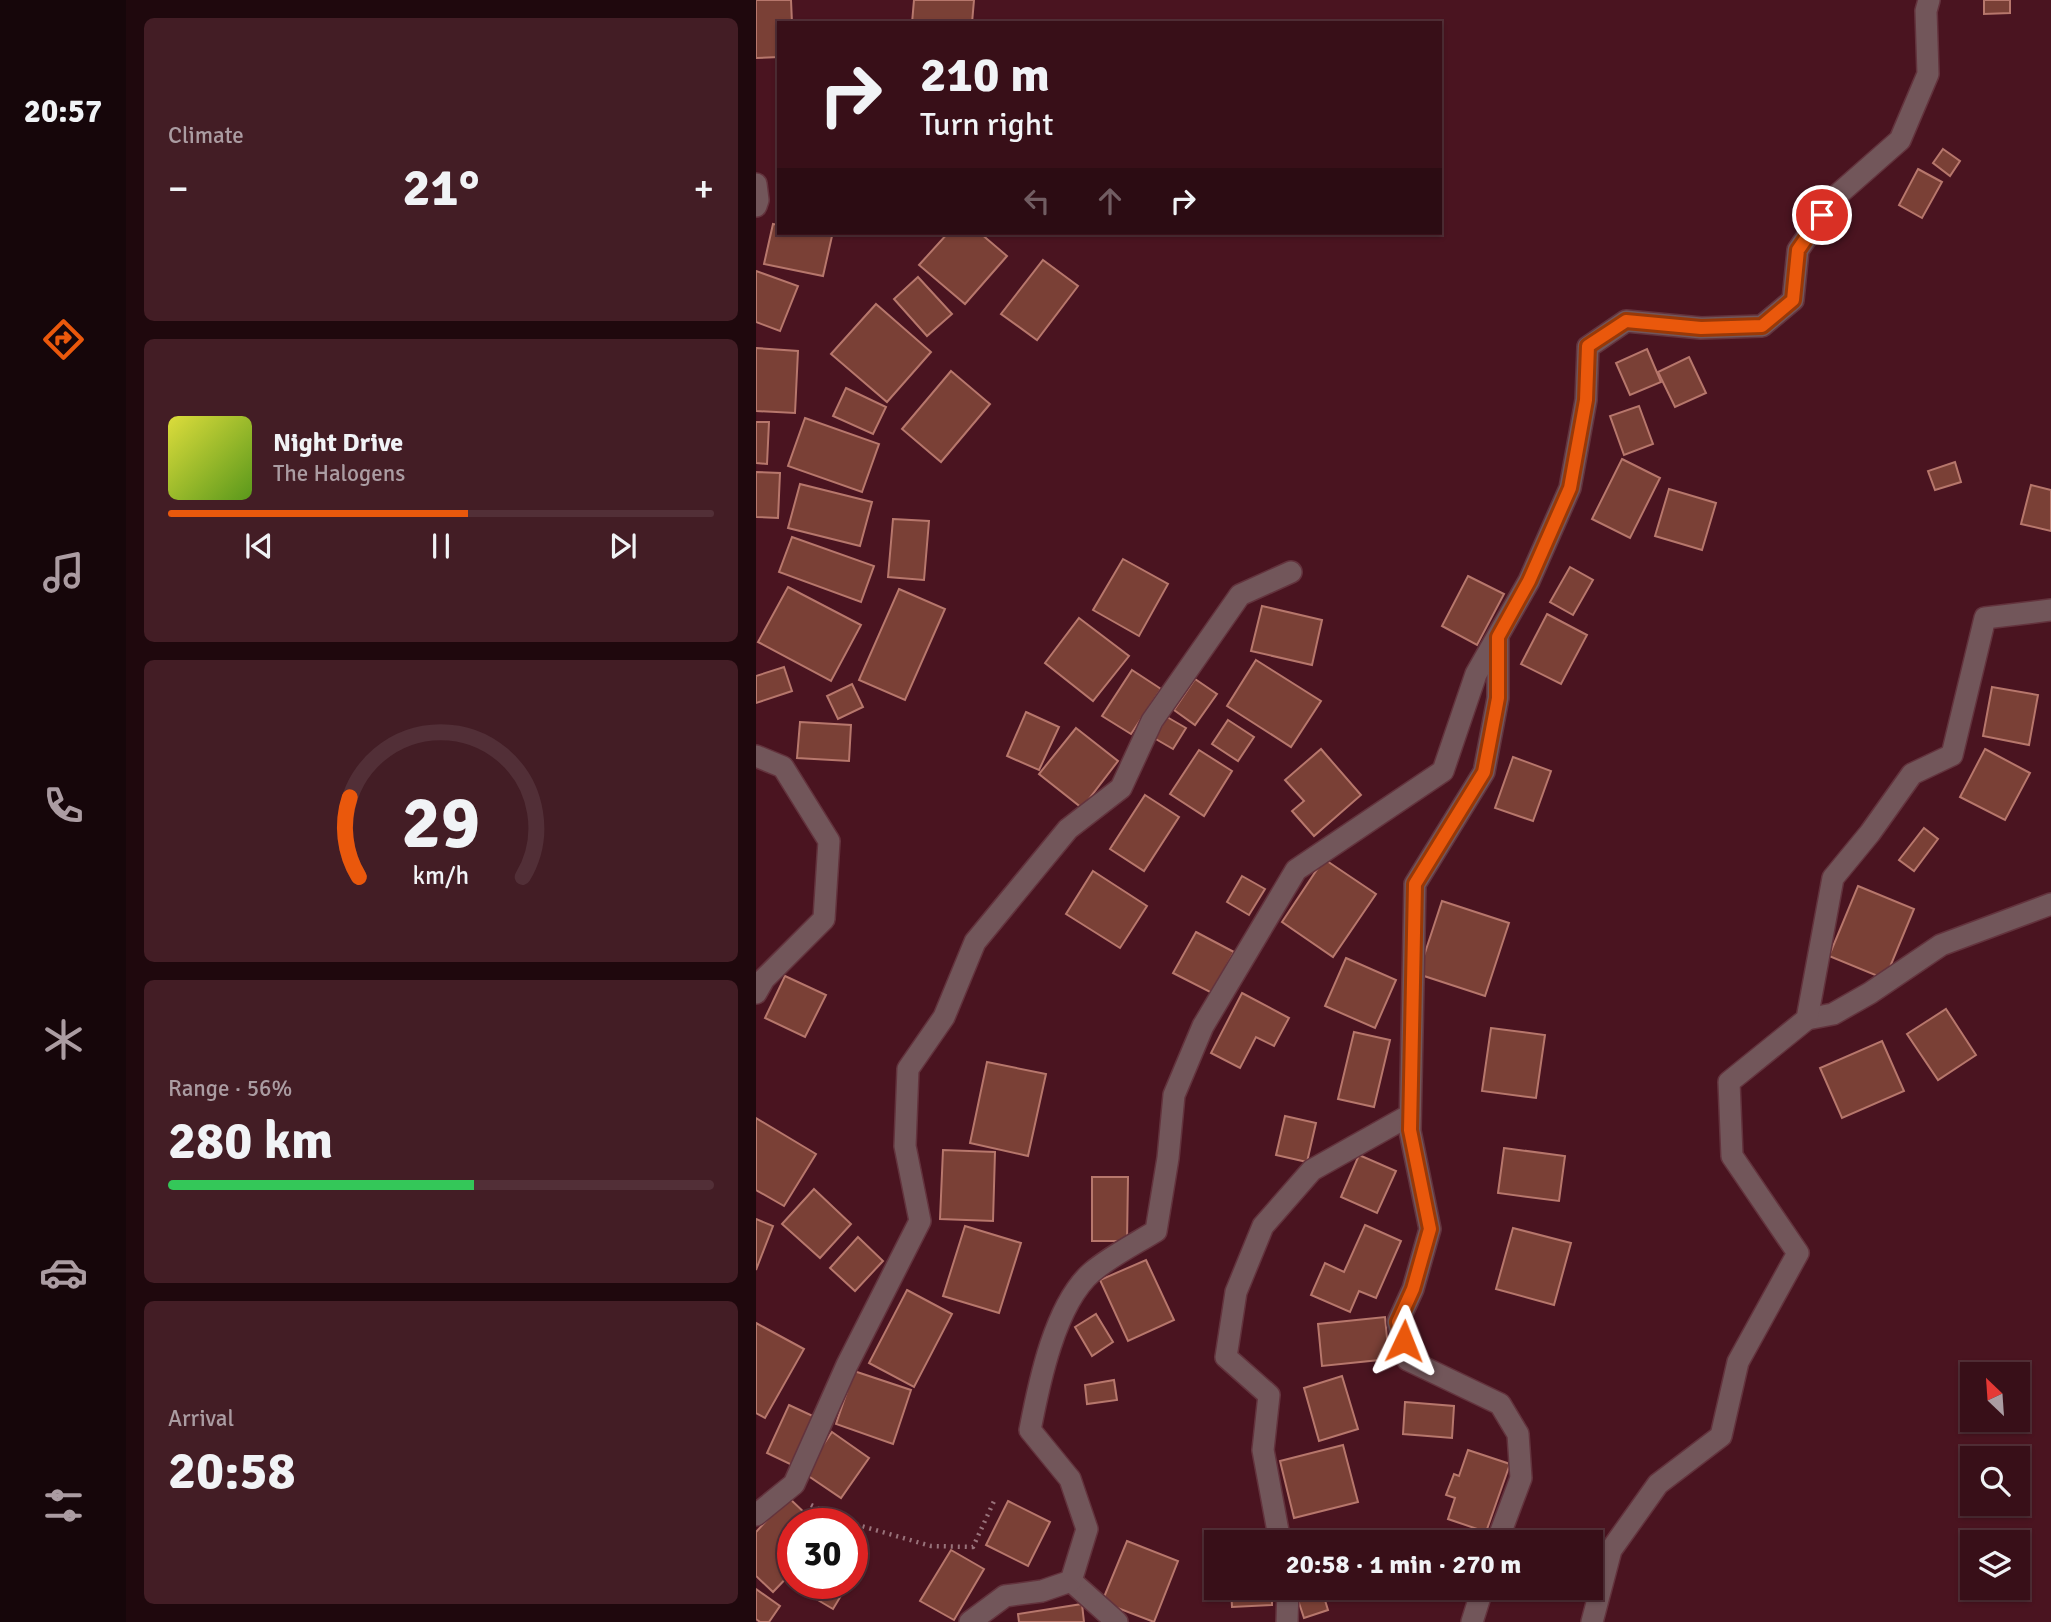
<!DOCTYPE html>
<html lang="en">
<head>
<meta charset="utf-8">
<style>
	:root { --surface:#380f18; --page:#431d25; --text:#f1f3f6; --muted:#ab9ca2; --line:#522f37; --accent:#ea580c }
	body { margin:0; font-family:Signika,sans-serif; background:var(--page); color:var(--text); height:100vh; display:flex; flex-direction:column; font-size:26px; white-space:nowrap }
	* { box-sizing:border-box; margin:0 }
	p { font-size:23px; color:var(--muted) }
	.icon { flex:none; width:38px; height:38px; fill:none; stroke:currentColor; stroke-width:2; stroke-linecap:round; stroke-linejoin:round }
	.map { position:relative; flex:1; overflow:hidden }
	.sheet { display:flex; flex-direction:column; gap:18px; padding:18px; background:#1f080d; width:630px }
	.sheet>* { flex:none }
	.guide { position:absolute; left:21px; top:21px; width:665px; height:214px; border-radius:0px; box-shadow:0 2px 5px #0004,0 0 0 2px var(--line); background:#380f18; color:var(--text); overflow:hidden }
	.needle { width:46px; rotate:335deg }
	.fabs { position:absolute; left:1204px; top:1362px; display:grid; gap:14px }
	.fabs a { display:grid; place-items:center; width:70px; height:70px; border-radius:0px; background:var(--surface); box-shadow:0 2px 5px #0004,0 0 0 2px var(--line); font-size:35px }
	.speed { position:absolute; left:21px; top:1508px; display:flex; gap:14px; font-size:35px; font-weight:700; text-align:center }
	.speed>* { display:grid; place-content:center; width:91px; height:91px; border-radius:50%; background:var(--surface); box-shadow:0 2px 5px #0004,0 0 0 2px var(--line); line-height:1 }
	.speed .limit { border:10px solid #d22; background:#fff; color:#111 }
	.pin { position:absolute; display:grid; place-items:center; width:60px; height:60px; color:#fff; margin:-30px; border:4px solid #fff; border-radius:50%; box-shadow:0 2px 7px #0007 }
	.me { position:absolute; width:77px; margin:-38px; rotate:2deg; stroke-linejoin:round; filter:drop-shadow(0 0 5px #0008) }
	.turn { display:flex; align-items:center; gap:24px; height:147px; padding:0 28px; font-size:32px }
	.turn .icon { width:91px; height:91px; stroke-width:2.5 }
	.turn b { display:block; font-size:49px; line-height:60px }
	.lanes { display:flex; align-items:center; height:66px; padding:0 28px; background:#0003; justify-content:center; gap:35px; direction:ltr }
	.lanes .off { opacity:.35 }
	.big { font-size:52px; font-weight:700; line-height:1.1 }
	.sheet .card { flex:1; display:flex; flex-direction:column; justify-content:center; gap:10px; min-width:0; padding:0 24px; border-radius:10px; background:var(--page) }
	.sheet .dial { align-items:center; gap:0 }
	.dial svg { height:182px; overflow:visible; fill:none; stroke:var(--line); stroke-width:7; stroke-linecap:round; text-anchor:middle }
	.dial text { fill:var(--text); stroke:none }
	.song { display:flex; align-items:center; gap:21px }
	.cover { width:84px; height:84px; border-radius:10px; background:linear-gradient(135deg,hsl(60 70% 55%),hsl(90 70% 35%)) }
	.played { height:7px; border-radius:4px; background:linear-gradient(90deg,var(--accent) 55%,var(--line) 55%) }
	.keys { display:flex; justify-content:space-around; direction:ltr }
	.heat { display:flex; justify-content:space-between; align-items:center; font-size:38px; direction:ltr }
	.charge { height:10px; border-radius:5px; background:linear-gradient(90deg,#34c759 56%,var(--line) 0) }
	.trip { position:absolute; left:448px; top:1530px; width:399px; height:70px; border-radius:0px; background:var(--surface); box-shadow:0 2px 5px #0004,0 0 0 2px var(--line); font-weight:700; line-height:70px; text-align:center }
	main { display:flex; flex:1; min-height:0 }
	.menu { display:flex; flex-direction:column; width:126px; justify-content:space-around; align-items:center; background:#16060a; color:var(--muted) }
	.menu .icon { width:49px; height:49px }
	.menu .active { color:var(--accent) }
	.menu b { font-size:32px; color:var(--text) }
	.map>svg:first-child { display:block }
	.building { fill:#7a4036; stroke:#b7776c; stroke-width:2 }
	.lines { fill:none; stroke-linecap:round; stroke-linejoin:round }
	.minor-casing { stroke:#63333d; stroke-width:24 }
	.path { stroke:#99737b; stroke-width:4.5; stroke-dasharray:2 5; stroke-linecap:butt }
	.minor { stroke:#72565a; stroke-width:21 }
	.route-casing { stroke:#983908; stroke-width:18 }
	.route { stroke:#ea580c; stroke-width:12 }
</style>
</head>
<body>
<main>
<nav class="menu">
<b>20:57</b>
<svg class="icon active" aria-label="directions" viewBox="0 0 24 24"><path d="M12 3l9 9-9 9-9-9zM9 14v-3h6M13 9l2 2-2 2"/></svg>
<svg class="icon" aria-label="music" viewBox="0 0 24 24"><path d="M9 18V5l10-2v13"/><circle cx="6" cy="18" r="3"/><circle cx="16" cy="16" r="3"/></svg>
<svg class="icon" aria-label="phone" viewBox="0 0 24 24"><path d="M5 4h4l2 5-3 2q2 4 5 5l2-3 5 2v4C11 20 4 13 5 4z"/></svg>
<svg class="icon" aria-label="climate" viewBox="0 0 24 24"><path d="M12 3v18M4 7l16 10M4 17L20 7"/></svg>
<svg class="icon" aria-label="car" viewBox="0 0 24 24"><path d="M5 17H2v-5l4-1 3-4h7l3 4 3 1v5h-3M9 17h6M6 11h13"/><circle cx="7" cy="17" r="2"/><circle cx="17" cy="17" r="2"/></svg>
<svg class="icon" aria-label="filters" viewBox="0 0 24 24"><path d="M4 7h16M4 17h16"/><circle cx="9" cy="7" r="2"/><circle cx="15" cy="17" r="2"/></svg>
</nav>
<section class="sheet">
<div class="card"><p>Climate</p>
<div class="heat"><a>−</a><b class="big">21°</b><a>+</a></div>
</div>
<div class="card">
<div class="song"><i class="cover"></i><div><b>Night Drive</b><p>The Halogens</p></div></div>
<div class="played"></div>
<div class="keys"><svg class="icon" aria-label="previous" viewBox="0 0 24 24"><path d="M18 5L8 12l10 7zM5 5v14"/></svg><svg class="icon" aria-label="pause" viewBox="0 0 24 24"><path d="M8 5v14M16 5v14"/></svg><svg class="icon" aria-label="next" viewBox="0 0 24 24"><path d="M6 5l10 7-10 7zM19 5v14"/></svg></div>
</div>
<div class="card dial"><svg viewBox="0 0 100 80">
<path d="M14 69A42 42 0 1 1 86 69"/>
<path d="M14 69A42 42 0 0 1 10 34" stroke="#ea580c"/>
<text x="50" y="56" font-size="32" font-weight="700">29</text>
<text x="50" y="72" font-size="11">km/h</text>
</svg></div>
<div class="card"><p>Range · 56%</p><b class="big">280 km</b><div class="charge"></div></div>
<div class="card"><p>Arrival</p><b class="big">20:58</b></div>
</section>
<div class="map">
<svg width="1295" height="1622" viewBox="0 0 1295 1622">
	<rect width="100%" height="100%" fill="#4a1420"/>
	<!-- building -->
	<g class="building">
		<path d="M 0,0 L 35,0 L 36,23 L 23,23 L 23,57 L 0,58 Z"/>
		<path d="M 158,0 L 218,0 L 216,23 L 156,23 Z"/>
		<path d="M 1228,0 L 1254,0 L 1254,13 L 1228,14 Z"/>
		<path d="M 1187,149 L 1204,161 L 1194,176 L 1177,163 Z"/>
		<path d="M 1162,169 L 1186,182 L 1166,218 L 1143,205 Z"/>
		<path d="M 17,224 L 23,225 L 23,233 L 62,233 L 76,236 L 67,276 L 8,264 Z"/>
		<path d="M 192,233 L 224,233 L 251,256 L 209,304 L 163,265 Z"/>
		<path d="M 287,260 L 322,286 L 281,340 L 245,314 Z"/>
		<path d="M 0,271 L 42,286 L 24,331 L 0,322 Z"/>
		<path d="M 162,277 L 196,314 L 171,336 L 138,299 Z"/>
		<path d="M 120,304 L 175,352 L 131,402 L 75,354 Z"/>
		<path d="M 0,348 L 42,351 L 39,413 L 0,411 Z"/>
		<path d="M 891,349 L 905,382 L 874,395 L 860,363 Z"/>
		<path d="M 933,357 L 950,393 L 919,407 L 902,372 Z"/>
		<path d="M 195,371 L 234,404 L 185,462 L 146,429 Z"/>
		<path d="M 90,388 L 130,407 L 117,434 L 77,416 Z"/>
		<path d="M 883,406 L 897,444 L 868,455 L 854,416 Z"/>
		<path d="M 49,418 L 123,444 L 106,492 L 32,466 Z"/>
		<path d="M 0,422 L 13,422 L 11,464 L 0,463 Z"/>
		<path d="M 866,459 L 904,478 L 874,538 L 836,519 Z"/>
		<path d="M 1199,462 L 1205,482 L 1179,490 L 1172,471 Z"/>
		<path d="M 0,472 L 24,473 L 22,518 L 0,517 Z"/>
		<path d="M 44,484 L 116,502 L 104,546 L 32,528 Z"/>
		<path d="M 1275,485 L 1295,490 L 1295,531 L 1265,524 Z"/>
		<path d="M 913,489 L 960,503 L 946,550 L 899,536 Z"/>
		<path d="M 137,519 L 173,521 L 168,580 L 132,577 Z"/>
		<path d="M 36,537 L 118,566 L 105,602 L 23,572 Z"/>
		<path d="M 367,559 L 412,584 L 383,636 L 337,610 Z"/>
		<path d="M 814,567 L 837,580 L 817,615 L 794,602 Z"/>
		<path d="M 712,576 L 748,594 L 721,645 L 686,626 Z"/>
		<path d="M 32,587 L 105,625 L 75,681 L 2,642 Z"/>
		<path d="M 143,589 L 189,609 L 149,700 L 103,680 Z"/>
		<path d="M 506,606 L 566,620 L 556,665 L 495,651 Z"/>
		<path d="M 791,614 L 831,635 L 805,684 L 765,664 Z"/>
		<path d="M 323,618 L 373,656 L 337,701 L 289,663 Z"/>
		<path d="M 500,660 L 565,701 L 535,747 L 471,706 Z"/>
		<path d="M 28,667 L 36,691 L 0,703 L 0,676 Z"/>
		<path d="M 376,670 L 405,689 L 375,734 L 346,716 Z"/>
		<path d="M 439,679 L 461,694 L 439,725 L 418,710 Z"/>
		<path d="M 96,684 L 107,707 L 82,719 L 71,696 Z"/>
		<path d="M 1236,687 L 1282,695 L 1273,745 L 1227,736 Z"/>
		<path d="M 270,712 L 303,727 L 283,770 L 251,756 Z"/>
		<path d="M 411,717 L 430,728 L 417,749 L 398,738 Z"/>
		<path d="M 472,720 L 498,737 L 482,761 L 456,744 Z"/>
		<path d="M 44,722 L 95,725 L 93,761 L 41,758 Z"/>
		<path d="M 320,728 L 362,761 L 326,808 L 283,774 Z"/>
		<path d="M 565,749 L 605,795 L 558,836 L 536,811 L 548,801 L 529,780 Z"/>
		<path d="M 1229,749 L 1274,773 L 1249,820 L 1204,797 Z"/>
		<path d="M 443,750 L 476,771 L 448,816 L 414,794 Z"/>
		<path d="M 757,757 L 795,771 L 777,821 L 739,808 Z"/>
		<path d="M 389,795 L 423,817 L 388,871 L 354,849 Z"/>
		<path d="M 1168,828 L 1182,839 L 1158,871 L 1143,860 Z"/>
		<path d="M 568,859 L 620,894 L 577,957 L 526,922 Z"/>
		<path d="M 337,871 L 391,906 L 364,948 L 310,914 Z"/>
		<path d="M 486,876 L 509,889 L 493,915 L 471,902 Z"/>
		<path d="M 1102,886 L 1158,909 L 1129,979 L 1073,956 Z"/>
		<path d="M 686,901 L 753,923 L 729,996 L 662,974 Z"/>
		<path d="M 440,932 L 478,952 L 456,993 L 417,973 Z"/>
		<path d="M 590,958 L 640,980 L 619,1028 L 569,1006 Z"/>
		<path d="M 29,976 L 70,995 L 49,1037 L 9,1018 Z"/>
		<path d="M 486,993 L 533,1018 L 518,1046 L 500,1037 L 484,1068 L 455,1053 Z"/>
		<path d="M 1190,1009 L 1220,1055 L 1182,1080 L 1151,1034 Z"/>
		<path d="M 735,1028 L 789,1035 L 780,1098 L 726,1091 Z"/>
		<path d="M 598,1032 L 634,1040 L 618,1107 L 582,1099 Z"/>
		<path d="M 1126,1041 L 1148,1091 L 1086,1118 L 1064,1068 Z"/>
		<path d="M 231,1062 L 290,1074 L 272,1156 L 214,1143 Z"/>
		<path d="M 529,1116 L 560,1123 L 551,1162 L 520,1155 Z"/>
		<path d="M 0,1118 L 60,1154 L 28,1206 L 0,1190 Z"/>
		<path d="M 748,1148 L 809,1156 L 803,1201 L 742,1193 Z"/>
		<path d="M 187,1150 L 239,1152 L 237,1221 L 184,1219 Z"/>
		<path d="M 603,1155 L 640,1171 L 621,1213 L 585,1197 Z"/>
		<path d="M 336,1177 L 372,1177 L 371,1241 L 336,1241 Z"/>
		<path d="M 58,1189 L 95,1224 L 64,1258 L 26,1224 Z"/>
		<path d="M 0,1219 L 17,1226 L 0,1270 Z"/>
		<path d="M 609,1225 L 645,1241 L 620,1298 L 603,1291 L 594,1312 L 555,1295 L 569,1263 L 588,1272 Z"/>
		<path d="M 209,1226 L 265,1243 L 243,1313 L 187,1296 Z"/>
		<path d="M 757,1228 L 815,1243 L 798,1305 L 740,1289 Z"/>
		<path d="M 102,1237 L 127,1261 L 99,1291 L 74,1268 Z"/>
		<path d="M 390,1260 L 418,1320 L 372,1341 L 344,1280 Z"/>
		<path d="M 151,1290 L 196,1314 L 158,1387 L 113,1363 Z"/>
		<path d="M 340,1314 L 357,1342 L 336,1356 L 319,1327 Z"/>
		<path d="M 629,1317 L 633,1359 L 566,1366 L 562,1324 Z"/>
		<path d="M 0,1323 L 48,1349 L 9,1418 L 0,1413 Z"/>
		<path d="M 98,1371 L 155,1390 L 137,1444 L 80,1424 Z"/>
		<path d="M 586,1376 L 602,1429 L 563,1441 L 548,1388 Z"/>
		<path d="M 358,1380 L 361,1400 L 331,1404 L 329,1385 Z"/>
		<path d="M 649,1402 L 698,1406 L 696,1438 L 647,1434 Z"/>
		<path d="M 33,1405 L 59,1417 L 36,1465 L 11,1453 Z"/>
		<path d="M 76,1432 L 113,1458 L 85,1498 L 48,1473 Z"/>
		<path d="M 587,1445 L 602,1502 L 538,1518 L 524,1461 Z"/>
		<path d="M 712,1450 L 754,1464 L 730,1532 L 692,1519 L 699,1498 L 690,1495 L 698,1474 L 703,1476 Z"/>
		<path d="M 32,1497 L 52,1516 L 45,1524 L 37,1524 L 37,1571 L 17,1592 L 0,1576 L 0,1532 Z"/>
		<path d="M 252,1501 L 294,1522 L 272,1566 L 230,1545 Z"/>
		<path d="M 371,1541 L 422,1561 L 398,1622 L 346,1602 Z"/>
		<path d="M 195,1550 L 228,1569 L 198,1620 L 164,1601 Z"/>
		<path d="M 63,1584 L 92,1584 L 77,1609 L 55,1596 Z"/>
		<path d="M 475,1587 L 516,1587 L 516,1605 L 476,1607 Z"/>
		<path d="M 565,1587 L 572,1610 L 548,1618 L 540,1594 Z"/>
		<path d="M 0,1589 L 24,1606 L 13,1622 L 4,1622 L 0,1619 Z"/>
		<path d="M 326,1604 L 328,1622 L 263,1622 L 262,1614 Z"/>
	</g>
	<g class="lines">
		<!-- minor casing -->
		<g class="minor-casing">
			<g id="minor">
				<path d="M 0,184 L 2,200 L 0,206"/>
				<path d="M 0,756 L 27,767 L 73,841 L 68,919 L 8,979 L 0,993"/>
				<path d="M 1051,1019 L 1077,1014 L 1114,993 L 1185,945 L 1295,904"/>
				<path d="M 0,1515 L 38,1484 L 91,1365 L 164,1221 L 149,1146 L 152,1069 L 188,1017 L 219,942 L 312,829 L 365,788 L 396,721 L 484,595 L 535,572"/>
				<path d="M 524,1542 L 507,1450 L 513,1395 L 470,1357 L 480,1292 L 507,1226 L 556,1170 L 654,1115"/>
				<path d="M 741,1542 L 765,1478 L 762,1434 L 744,1404 L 652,1360 L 642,1322 L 657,1289 L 674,1229 L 654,1131 L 659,884 L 728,772 L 742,698 L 742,639"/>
				<path d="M 315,1581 L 361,1622"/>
				<path d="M 214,1622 L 249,1596 L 286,1591 L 315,1581 L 331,1529 L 314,1479 L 274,1430 C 283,1383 299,1304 336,1272 C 355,1256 379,1244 400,1231 L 412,1158 L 418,1095 L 447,1026 L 540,870 L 687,771 L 720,674 L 773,581 L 814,488 L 830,400 L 832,347 L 870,321 L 945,328 L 1006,326 L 1037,300 L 1042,250 L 1078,198 L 1144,140 L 1172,74 L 1170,11 L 1173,0"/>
				<path d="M 531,1622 L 532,1587"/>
				<path d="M 716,1622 L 727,1587"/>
				<path d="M 836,1622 L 855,1550 L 902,1484 L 965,1436 L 982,1362 L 1042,1253 L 976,1156 L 973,1082 L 1051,1019 L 1077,878 L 1114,833 L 1156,774 L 1196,755 L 1229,618 L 1295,610"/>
			</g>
		</g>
		<!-- path -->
		<path class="path" d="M 55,1505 L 88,1521 L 175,1546 L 217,1547 L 239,1499"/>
		<!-- minor -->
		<use href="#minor" class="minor"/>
	</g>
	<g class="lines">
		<!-- route casing -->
		<g class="route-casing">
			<path id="route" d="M 648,1341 L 642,1322 L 657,1289 L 674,1229 L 654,1130 L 659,884 L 728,772 L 742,698 L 742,637 L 773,581 L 814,488 L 830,400 L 832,346 L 870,321 L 945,328 L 1006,326 L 1037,300 L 1042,250 L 1066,215"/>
		</g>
		<!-- route -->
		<use href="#route" class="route"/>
	</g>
</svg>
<div class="fabs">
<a><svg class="needle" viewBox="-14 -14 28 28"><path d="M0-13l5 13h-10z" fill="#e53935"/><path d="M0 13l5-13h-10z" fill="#ab9ca2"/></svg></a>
<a><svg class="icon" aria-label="search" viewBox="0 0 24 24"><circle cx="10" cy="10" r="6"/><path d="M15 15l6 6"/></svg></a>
<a><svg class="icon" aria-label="layers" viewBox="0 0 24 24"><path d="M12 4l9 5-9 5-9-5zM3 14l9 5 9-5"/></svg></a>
</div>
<div class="speed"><div class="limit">30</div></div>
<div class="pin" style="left:1066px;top:215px;background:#d93025"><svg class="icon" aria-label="arrive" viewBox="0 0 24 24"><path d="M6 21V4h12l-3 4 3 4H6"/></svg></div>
<svg class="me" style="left:648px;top:1341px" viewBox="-20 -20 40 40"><path d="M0-17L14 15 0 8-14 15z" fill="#ea580c" stroke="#fff" stroke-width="4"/></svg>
<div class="trip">20:58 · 1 min · 270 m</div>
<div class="guide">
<div class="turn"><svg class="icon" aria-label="right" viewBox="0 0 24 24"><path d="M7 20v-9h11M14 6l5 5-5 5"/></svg><div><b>210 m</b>Turn right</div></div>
<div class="lanes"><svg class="icon off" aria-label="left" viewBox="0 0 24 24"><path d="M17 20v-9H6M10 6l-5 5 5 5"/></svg><svg class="icon off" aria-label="ahead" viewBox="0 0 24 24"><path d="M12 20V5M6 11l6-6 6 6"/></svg><svg class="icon" aria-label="right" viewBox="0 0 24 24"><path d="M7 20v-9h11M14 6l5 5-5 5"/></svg></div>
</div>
</div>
</main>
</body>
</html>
